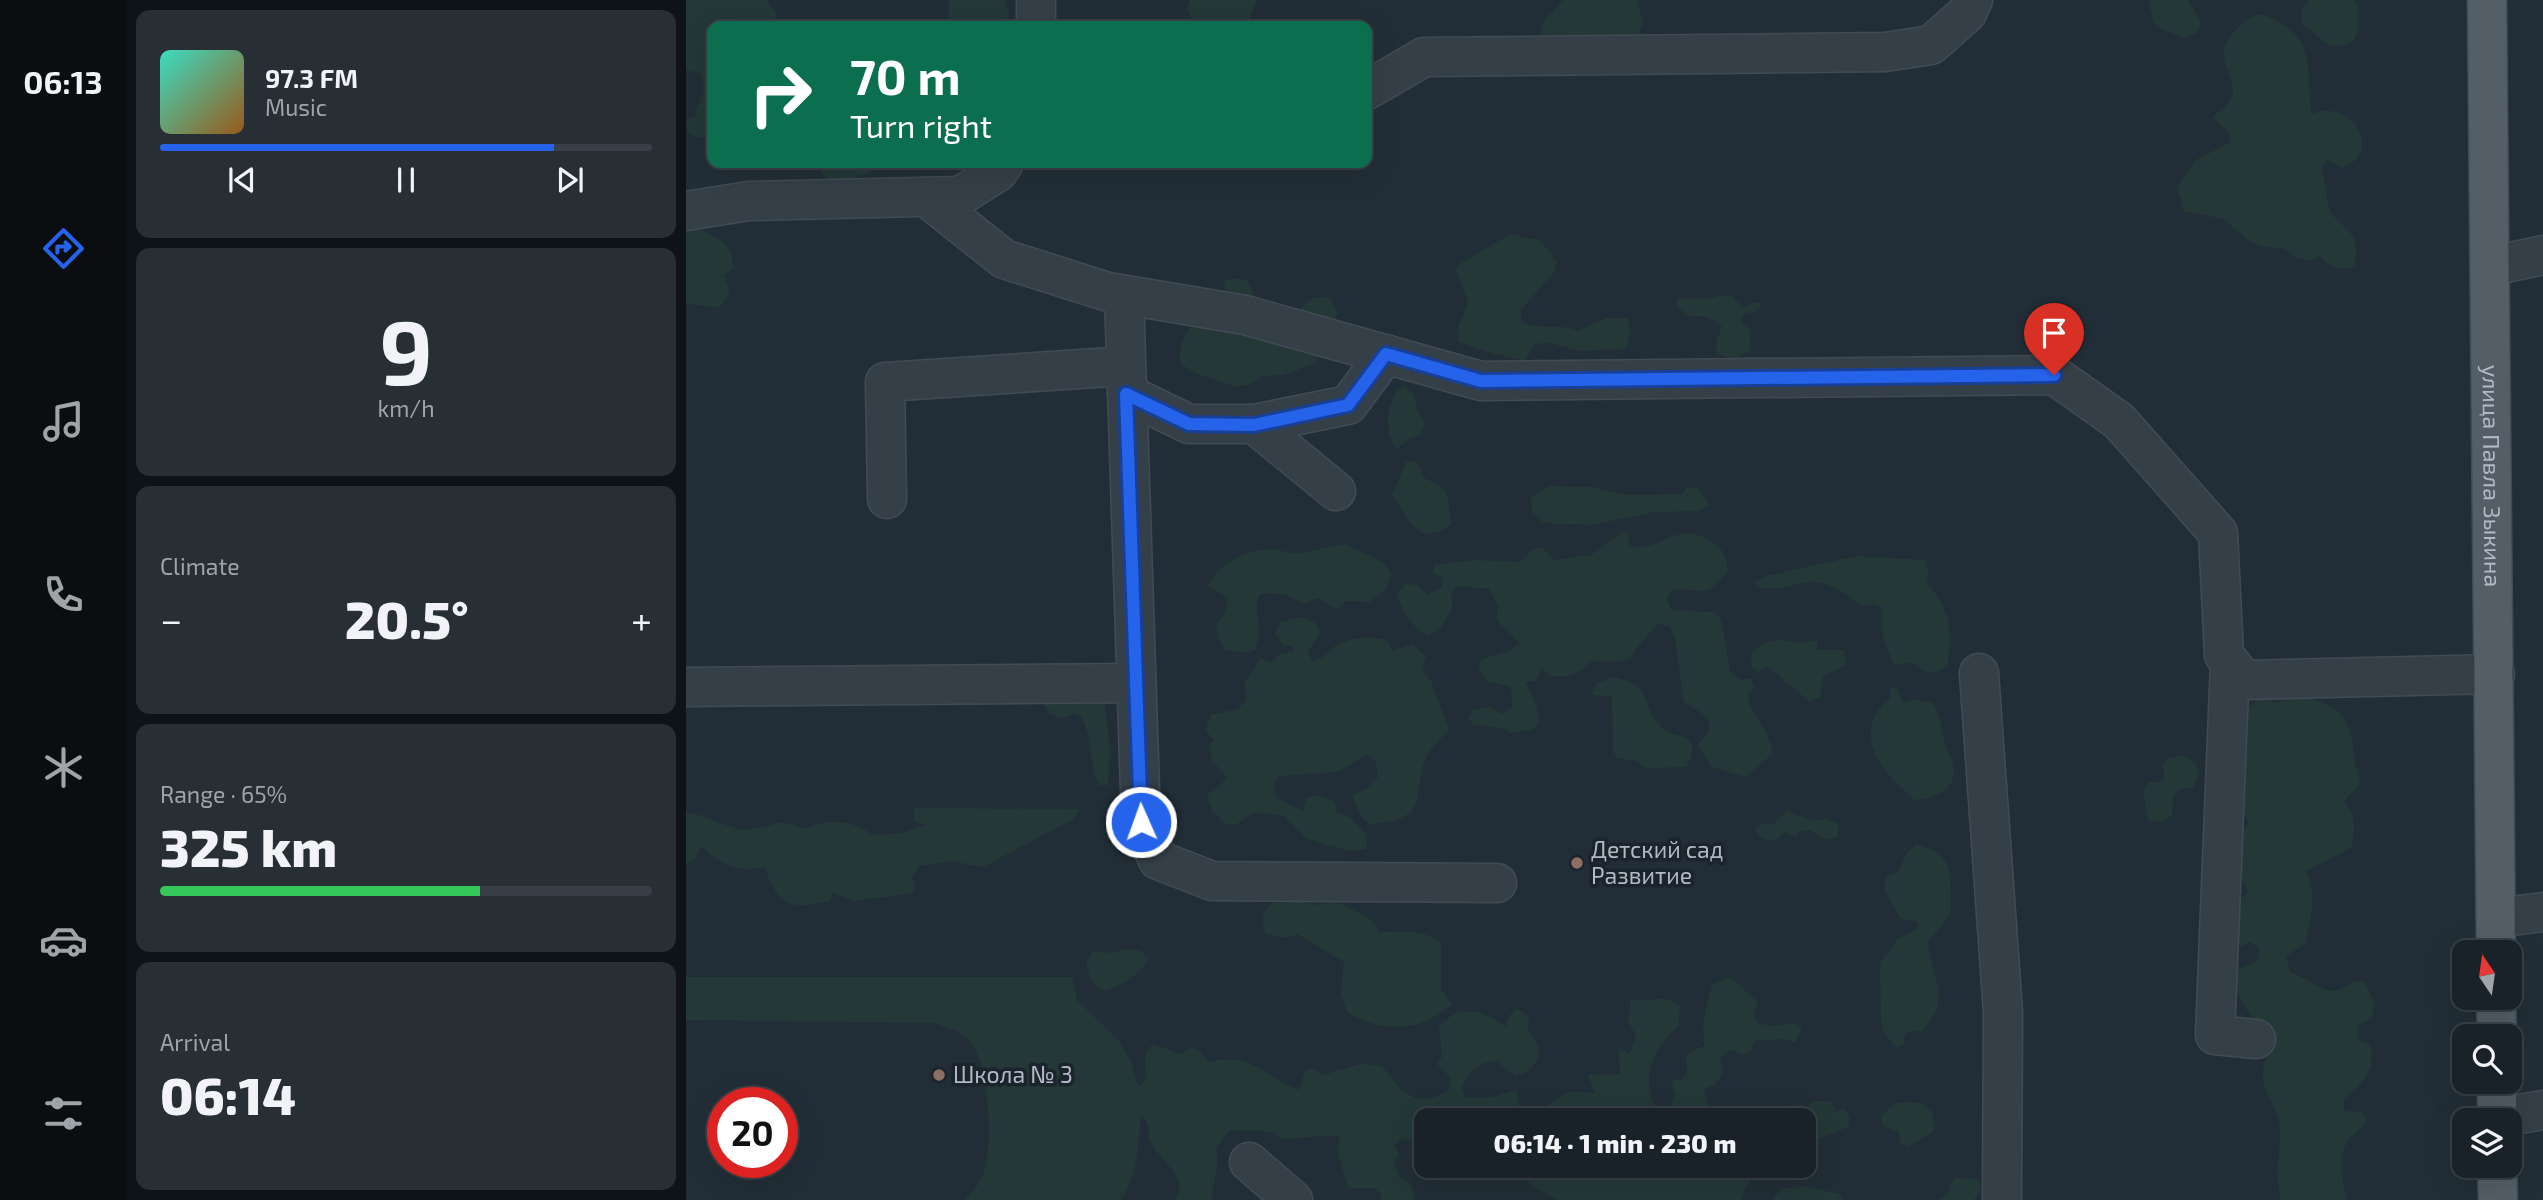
<!DOCTYPE html>
<html lang="en">
<head>
<meta charset="utf-8">
<style>
	:root { --surface:#1a2229; --page:#272f35; --text:#f1f3f6; --muted:#9fa4a8; --line:#383f46; --accent:#2563eb }
	body { margin:0; font-family:"Exo 2",sans-serif; background:var(--page); color:var(--text); height:100vh; display:flex; flex-direction:column; font-size:26px; white-space:nowrap }
	* { box-sizing:border-box; margin:0 }
	p { font-size:23px; color:var(--muted) }
	.icon { flex:none; width:38px; height:38px; fill:none; stroke:currentColor; stroke-width:2; stroke-linecap:round; stroke-linejoin:round }
	.map { position:relative; flex:1; overflow:hidden }
	.details { display:flex; flex-direction:column; gap:10px; padding:10px; background:#0e1317; width:560px }
	.details>* { flex:none }
	.hud { position:absolute; left:21px; top:21px; width:665px; height:147px; border-radius:14px; box-shadow:0 7px 28px #0002,0 0 0 2px var(--line); background:#0b6e4f; color:#fff; overflow:hidden }
	.needle { width:46px; rotate:347deg }
	.buttons { position:absolute; left:1766px; top:940px; display:grid; gap:14px }
	.buttons a { display:grid; place-items:center; width:70px; height:70px; border-radius:14px; background:var(--surface); box-shadow:0 7px 28px #0002,0 0 0 2px var(--line); font-size:35px }
	.speed { position:absolute; left:21px; top:1087px; display:flex; gap:14px; font-size:35px; font-weight:700; text-align:center }
	.speed>* { display:grid; place-content:center; width:91px; height:91px; border-radius:50%; background:var(--surface); box-shadow:0 7px 28px #0002,0 0 0 2px var(--line); line-height:1 }
	.speed .limit { border:10px solid #d22; background:#fff; color:#111 }
	.pin { position:absolute; display:grid; place-items:center; width:60px; height:60px; color:#fff; margin:-72px -30px; border-radius:50% 50% 50% 0; rotate:-45deg; box-shadow:0 0 7px #0007 }
	.pin .icon { rotate:45deg }
	.me { position:absolute; width:77px; margin:-38px; rotate:358deg; stroke-linejoin:round; filter:drop-shadow(0 0 5px #0008) }
	.turn { display:flex; align-items:center; gap:24px; height:147px; padding:0 28px; font-size:32px }
	.turn .icon { width:91px; height:91px; stroke-width:2.5 }
	.turn b { display:block; font-size:49px; line-height:60px }
	.big { font-size:52px; font-weight:800; line-height:1.1 }
	.details .card { flex:1; display:flex; flex-direction:column; justify-content:center; gap:10px; min-width:0; padding:0 24px; border-radius:14px; background:var(--page) }
	.details .dial { align-items:center; gap:0 }
	.dial b { font-size:91px; line-height:1 }
	.song { display:flex; align-items:center; gap:21px }
	.cover { width:84px; height:84px; border-radius:10px; background:linear-gradient(135deg,hsl(170 70% 55%),hsl(30 70% 35%)) }
	.played { height:7px; border-radius:4px; background:linear-gradient(90deg,var(--accent) 80%,var(--line) 80%) }
	.keys { display:flex; justify-content:space-around; direction:ltr }
	.heat { display:flex; justify-content:space-between; align-items:center; font-size:38px; direction:ltr }
	.charge { height:10px; border-radius:5px; background:linear-gradient(90deg,#34c759 65%,var(--line) 0) }
	.trip { position:absolute; left:728px; top:1108px; width:402px; height:70px; border-radius:14px; background:var(--surface); box-shadow:0 7px 28px #0002,0 0 0 2px var(--line); font-weight:800; line-height:70px; text-align:center }
	main { display:flex; flex:1; min-height:0 }
	.menu { display:flex; flex-direction:column; width:126px; justify-content:space-around; align-items:center; background:#0a0e10; color:var(--muted) }
	.menu .icon { width:49px; height:49px }
	.menu .selected { color:var(--accent) }
	.menu b { font-size:32px; color:var(--text) }
	.map>svg:first-child { display:block }
	.green { fill:#243838 }
	.lines { fill:none; stroke-linecap:round; stroke-linejoin:round }
	.minor-casing { stroke:#424b54; stroke-width:41 }
	.major-casing { stroke:#424b54; stroke-width:41 }
	.minor { stroke:#353f47; stroke-width:38 }
	.major { stroke:#535e67; stroke-width:38 }
	.route-casing { stroke:#184099; stroke-width:18 }
	.route { stroke:#2563eb; stroke-width:12 }
	.education-dot { fill:#8d6e63; stroke:#1b242c; stroke-width:2.5 }
	.labels { text-anchor:middle; stroke-width:7; stroke-linejoin:round; paint-order:stroke }
	.street-label { font-size:23px; fill:#b0bac4; stroke:#1b242c }
	.poi-label { font-size:23px; fill:#b0bac4; stroke:#1b242c; text-anchor:start }
</style>
</head>
<body>
<main>
<nav class="menu">
<b>06:13</b>
<svg class="icon selected" aria-label="directions" viewBox="0 0 24 24"><path d="M12 3l9 9-9 9-9-9zM9 14v-3h6M13 9l2 2-2 2"/></svg>
<svg class="icon" aria-label="music" viewBox="0 0 24 24"><path d="M9 18V5l10-2v13"/><circle cx="6" cy="18" r="3"/><circle cx="16" cy="16" r="3"/></svg>
<svg class="icon" aria-label="phone" viewBox="0 0 24 24"><path d="M5 4h4l2 5-3 2q2 4 5 5l2-3 5 2v4C11 20 4 13 5 4z"/></svg>
<svg class="icon" aria-label="climate" viewBox="0 0 24 24"><path d="M12 3v18M4 7l16 10M4 17L20 7"/></svg>
<svg class="icon" aria-label="car" viewBox="0 0 24 24"><path d="M5 17H2v-5l4-1 3-4h7l3 4 3 1v5h-3M9 17h6M6 11h13"/><circle cx="7" cy="17" r="2"/><circle cx="17" cy="17" r="2"/></svg>
<svg class="icon" aria-label="filters" viewBox="0 0 24 24"><path d="M4 7h16M4 17h16"/><circle cx="9" cy="7" r="2"/><circle cx="15" cy="17" r="2"/></svg>
</nav>
<section class="details">
<div class="card">
<div class="song"><i class="cover"></i><div><b>97.3 FM</b><p>Music</p></div></div>
<div class="played"></div>
<div class="keys"><svg class="icon" aria-label="previous" viewBox="0 0 24 24"><path d="M18 5L8 12l10 7zM5 5v14"/></svg><svg class="icon" aria-label="pause" viewBox="0 0 24 24"><path d="M8 5v14M16 5v14"/></svg><svg class="icon" aria-label="next" viewBox="0 0 24 24"><path d="M6 5l10 7-10 7zM19 5v14"/></svg></div>
</div>
<div class="card dial"><b>9</b><p>km/h</p></div>
<div class="card"><p>Climate</p>
<div class="heat"><a>−</a><b class="big">20.5°</b><a>+</a></div>
</div>
<div class="card"><p>Range · 65%</p><b class="big">325 km</b><div class="charge"></div></div>
<div class="card"><p>Arrival</p><b class="big">06:14</b></div>
</section>
<div class="map">
<svg width="1857" height="1200" viewBox="0 0 1857 1200">
	<rect width="100%" height="100%" fill="#222e37"/>
	<!-- green -->
	<g class="green">
		<path d="M 0,0 L 81,0 L 91,15 L 88,26 L 26,26 L 26,137 L 10,137 L 2,132 L 0,120 L 9,116 L 17,89 L 14,73 L 0,70 Z"/>
		<path d="M 263,0 L 318,0 L 323,14 L 318,26 L 268,26 L 263,19 Z"/>
		<path d="M 504,0 L 570,0 L 564,19 L 556,26 L 508,26 L 501,8 Z"/>
		<path d="M 877,0 L 951,0 L 957,23 L 952,34 L 941,40 L 867,43 L 855,32 L 857,22 Z"/>
		<path d="M 1462,0 L 1502,0 L 1515,22 L 1511,33 L 1499,38 L 1477,30 L 1468,23 Z"/>
		<path d="M 1624,0 L 1667,0 L 1671,3 L 1672,28 L 1668,41 C 1639,54 1638,39 1616,23 L 1616,9 Z"/>
		<path d="M 1576,14 C 1636,39 1617,61 1626,114 C 1631,113 1637,110 1643,111 C 1673,112 1694,156 1655,168 L 1641,159 L 1635,169 C 1641,184 1639,196 1643,207 C 1652,232 1678,226 1668,266 C 1653,272 1645,267 1634,256 L 1623,261 L 1610,258 L 1599,249 L 1578,247 L 1563,241 L 1538,219 L 1498,211 L 1491,187 L 1510,160 L 1545,142 L 1544,133 L 1526,117 L 1539,107 L 1547,95 C 1548,69 1525,55 1548,32 C 1559,21 1561,17 1576,14 Z"/>
		<path d="M 131,163 L 192,163 L 183,173 L 149,184 L 139,177 Z"/>
		<path d="M 10,228 C 31,238 48,242 47,269 L 38,275 L 44,294 L 33,308 L 0,303 L 0,229 Z"/>
		<path d="M 825,234 L 855,241 L 871,262 L 868,272 L 835,310 L 836,322 C 857,331 877,323 892,331 L 920,318 L 942,318 L 944,332 L 940,349 L 892,351 L 861,342 L 848,345 L 839,361 L 812,355 L 773,342 L 772,327 L 782,302 L 770,269 L 775,263 Z"/>
		<path d="M 548,278 L 562,281 L 573,307 L 614,312 C 620,297 630,296 644,298 L 652,313 L 629,363 L 597,375 L 576,376 L 567,383 L 550,387 L 507,372 L 495,364 C 489,329 515,317 541,302 L 538,281 Z"/>
		<path d="M 1032,296 L 1046,296 L 1058,308 L 1067,302 L 1076,304 L 1070,311 L 1057,314 L 1055,321 L 1064,330 L 1064,350 L 1050,359 L 1031,354 L 1030,341 L 1036,327 C 1028,317 1015,315 1003,316 L 990,306 L 992,299 C 1007,296 1017,302 1032,296 Z"/>
		<path d="M 717,386 L 728,394 L 731,411 L 739,423 L 734,436 L 724,438 L 711,449 C 697,432 700,398 717,386 Z"/>
		<path d="M 730,460 L 738,478 C 768,491 761,496 765,525 L 752,532 L 738,534 L 725,524 L 706,495 L 720,462 Z"/>
		<path d="M 863,486 L 905,487 L 941,495 L 996,494 L 1001,487 L 1012,488 L 1024,505 L 1013,511 L 968,512 L 905,525 L 857,523 L 846,512 L 845,497 Z"/>
		<path d="M 938,531 L 943,536 L 943,546 C 974,554 992,517 1027,543 C 1038,550 1041,558 1042,571 C 1015,603 1018,587 985,590 L 981,599 L 985,610 L 1027,612 L 1035,619 L 1044,671 L 1055,680 L 1065,678 L 1069,687 L 1062,694 C 1063,718 1087,730 1086,754 L 1060,777 L 1025,767 L 1012,744 L 1023,732 L 1023,718 L 998,702 L 989,638 L 983,626 L 971,624 L 949,650 L 945,659 L 930,662 L 906,661 C 892,675 884,677 864,676 L 856,668 L 850,681 L 840,682 L 851,708 L 853,723 L 846,730 L 823,733 L 818,728 L 787,725 L 783,718 L 787,710 L 803,707 L 816,714 L 826,706 L 825,687 L 801,681 L 792,667 L 796,659 L 823,651 L 833,643 L 811,620 L 812,605 L 802,588 L 769,587 L 765,596 L 767,607 L 755,627 L 743,636 C 725,626 717,613 711,594 L 720,584 L 731,585 L 742,595 L 756,587 L 756,578 L 747,573 L 748,565 L 787,560 L 834,562 L 847,549 L 856,548 L 868,560 L 905,555 Z"/>
		<path d="M 659,544 L 697,562 L 705,574 L 700,589 L 683,602 L 660,601 L 650,610 L 632,598 L 618,604 C 605,596 589,591 573,595 C 567,613 578,630 570,649 L 562,653 L 538,650 L 532,637 L 530,624 L 539,613 L 542,598 L 522,586 C 533,563 562,548 587,549 C 595,550 602,553 609,553 C 626,553 642,546 659,544 Z"/>
		<path d="M 1169,556 L 1239,560 L 1243,573 L 1240,583 C 1265,607 1266,631 1262,664 C 1246,677 1241,674 1226,662 L 1208,665 L 1197,639 L 1196,608 L 1189,604 L 1176,606 C 1162,595 1141,579 1123,582 C 1105,584 1091,591 1074,588 L 1068,582 C 1077,573 1149,563 1169,556 Z"/>
		<path d="M 615,617 L 628,622 L 635,632 L 622,651 L 626,661 C 636,660 637,655 645,649 C 661,637 683,635 701,640 L 706,651 L 727,644 L 740,657 L 736,670 L 745,681 L 763,729 C 757,737 747,745 742,754 C 722,793 751,819 683,824 L 675,816 L 666,796 L 682,787 L 692,777 L 690,762 L 682,754 L 652,772 L 592,776 L 587,785 L 591,798 L 617,811 L 621,797 L 635,796 L 649,802 L 651,812 L 665,818 L 681,835 L 680,849 L 665,851 L 637,844 L 618,837 L 598,816 L 568,812 L 551,824 L 539,824 L 526,810 L 521,795 L 542,778 L 525,760 L 524,744 L 528,739 L 519,731 L 525,715 L 552,709 L 560,700 L 558,683 L 575,658 L 586,663 L 594,653 L 607,652 L 607,647 L 597,645 L 589,634 L 594,622 Z"/>
		<path d="M 1097,640 L 1114,643 L 1131,640 L 1131,650 L 1158,650 L 1160,665 L 1137,676 L 1134,697 L 1123,701 L 1081,666 L 1073,672 L 1066,667 L 1065,653 L 1080,642 Z"/>
		<path d="M 928,677 C 970,685 953,708 978,729 C 987,737 998,733 1006,743 L 1005,758 L 1000,767 L 959,768 L 950,761 L 931,758 L 927,750 L 926,696 L 904,695 L 911,683 Z"/>
		<path d="M 1211,687 L 1217,703 L 1227,699 L 1247,703 C 1254,717 1255,726 1258,740 C 1259,747 1264,753 1266,760 C 1275,787 1251,799 1229,800 C 1198,775 1161,733 1204,698 L 1204,688 Z"/>
		<path d="M 362,694 L 418,699 L 424,749 L 422,785 L 413,785 C 403,766 407,739 396,718 L 389,714 L 375,718 L 363,714 L 358,704 Z"/>
		<path d="M 1609,696 C 1652,703 1665,714 1668,757 C 1669,766 1673,775 1674,784 L 1658,802 C 1671,817 1669,829 1665,848 L 1620,871 C 1632,895 1624,919 1619,944 L 1600,956 L 1604,972 C 1614,975 1639,992 1646,991 C 1660,990 1661,980 1678,981 L 1689,1004 L 1686,1017 L 1671,1026 L 1672,1040 L 1685,1045 C 1689,1071 1677,1084 1657,1100 L 1659,1111 L 1676,1112 L 1681,1118 C 1677,1128 1674,1128 1667,1135 C 1649,1151 1656,1180 1661,1200 L 1595,1200 C 1587,1170 1595,1156 1594,1129 C 1593,1109 1578,1095 1577,1077 C 1576,1065 1583,1050 1586,1039 C 1568,1018 1545,999 1550,970 L 1572,961 L 1573,948 L 1564,942 L 1556,947 L 1545,936 L 1549,906 L 1562,892 C 1546,859 1534,854 1562,824 L 1558,811 L 1552,807 L 1549,782 L 1560,770 L 1558,710 L 1578,697 L 1591,703 Z"/>
		<path d="M 1497,755 L 1508,762 L 1513,772 L 1508,787 L 1492,790 L 1488,795 L 1486,815 L 1476,822 L 1462,820 L 1457,793 L 1462,782 L 1475,782 L 1479,778 L 1477,765 L 1483,758 Z"/>
		<path d="M 228,808 L 393,809 L 388,819 L 297,867 L 264,861 L 233,866 L 226,878 L 229,888 L 226,893 L 168,901 L 147,893 L 144,901 C 106,910 92,907 79,868 C 48,871 38,867 15,846 L 9,859 L 0,864 L 0,813 C 23,814 41,831 64,829 C 88,828 92,816 117,829 C 142,818 165,819 187,835 L 215,833 L 241,825 L 228,821 Z"/>
		<path d="M 1101,811 L 1127,821 L 1141,819 L 1152,824 L 1152,836 L 1142,840 L 1123,830 L 1114,831 L 1110,837 L 1098,832 C 1090,842 1083,842 1073,837 L 1069,829 L 1076,823 L 1086,825 Z"/>
		<path d="M 1230,845 C 1272,853 1263,879 1265,914 L 1242,942 C 1245,979 1268,999 1235,1032 L 1228,1030 L 1219,1034 L 1218,1044 L 1211,1048 L 1198,1033 L 1195,1020 L 1194,963 L 1212,939 L 1232,928 L 1232,922 L 1214,918 L 1198,889 L 1200,877 L 1212,872 L 1221,853 Z"/>
		<path d="M 600,897 L 630,905 L 643,902 L 658,905 L 684,919 L 694,932 C 718,932 734,928 755,942 L 755,989 L 766,1004 C 733,1033 697,1034 661,1012 L 655,992 L 658,962 L 611,934 L 601,938 L 580,934 C 571,913 581,904 600,897 Z"/>
		<path d="M 441,949 L 455,951 L 463,960 C 452,975 435,987 416,991 L 404,979 L 400,962 L 408,951 L 426,953 Z"/>
		<path d="M 0,977 L 387,977 L 391,1000 L 433,1041 L 446,1064 L 452,1087 L 461,1079 C 459,1065 456,1054 467,1044 L 494,1054 L 505,1048 L 512,1050 L 523,1062 C 565,1051 581,1078 613,1090 L 619,1071 L 627,1068 L 637,1075 L 675,1064 L 696,1066 C 717,1093 729,1110 763,1090 L 765,1078 L 751,1064 L 756,1056 L 753,1026 C 775,1002 797,1011 820,1027 L 824,1015 L 831,1009 L 839,1013 L 844,1021 L 841,1027 L 852,1044 L 853,1057 L 843,1071 L 829,1076 L 811,1061 C 793,1062 783,1070 776,1087 L 780,1098 L 807,1097 L 830,1090 L 834,1110 L 843,1117 C 861,1112 869,1094 886,1092 C 894,1091 902,1093 909,1093 L 902,1075 L 934,1074 L 933,1047 L 943,1055 L 950,1036 L 942,1021 L 945,1000 L 982,999 L 994,1007 L 992,1027 C 967,1044 954,1083 971,1109 L 985,1109 L 989,1093 L 985,1084 L 989,1079 L 996,1080 L 1001,1072 L 1000,1057 L 1004,1052 L 1018,1046 L 1017,1024 L 1025,985 L 1044,977 L 1072,1002 L 1068,1015 L 1071,1023 L 1085,1026 L 1109,1023 L 1116,1028 L 1109,1043 L 1099,1039 L 1069,1041 L 1065,1050 L 1057,1055 L 1047,1050 L 1039,1052 L 1034,1060 L 1037,1072 L 1029,1085 L 1018,1089 C 1019,1101 1027,1108 1026,1120 L 740,1120 L 740,1162 L 725,1142 L 715,1138 L 709,1146 L 713,1153 L 708,1162 L 713,1176 L 726,1185 L 729,1200 L 694,1200 L 696,1196 L 689,1188 L 662,1188 L 652,1154 L 653,1136 C 633,1135 615,1139 595,1139 L 587,1132 L 544,1130 L 530,1148 L 532,1159 L 525,1200 L 489,1200 C 503,1178 477,1163 467,1146 C 459,1133 468,1128 455,1115 C 452,1144 452,1175 435,1200 L 278,1200 C 287,1191 296,1182 299,1169 C 307,1141 303,1065 285,1043 C 276,1030 262,1028 248,1023 L 0,1020 Z"/>
		<path d="M 1127,1101 L 1145,1101 L 1150,1111 L 1159,1109 L 1164,1118 L 1162,1127 L 1129,1140 L 1118,1140 L 1118,1120 L 1099,1120 L 1121,1108 Z"/>
		<path d="M 1223,1102 L 1236,1103 L 1246,1111 L 1248,1131 L 1221,1147 L 1214,1142 L 1213,1132 L 1198,1127 L 1195,1116 L 1210,1103 Z"/>
		<path d="M 830,1166 L 1070,1166 C 1070,1180 1058,1186 1055,1200 L 871,1200 L 846,1186 Z"/>
		<path d="M 1270,1177 L 1293,1180 L 1295,1189 L 1288,1200 L 1251,1200 L 1262,1195 L 1264,1185 Z"/>
		<path d="M 1120,1186 L 1153,1194 L 1157,1200 L 1087,1200 L 1094,1189 Z"/>
	</g>
	<g class="lines">
		<!-- minor casing -->
		<g class="minor-casing">
			<g id="minor">
				<path d="M 350,26 L 350,0"/>
				<path d="M 681,90 L 738,57 L 1199,52 L 1245,45 L 1281,13 L 1287,0"/>
				<path d="M 240,197 L 318,259 L 422,292 L 559,315 L 795,381 L 1368,375 L 1433,421 L 1532,533 L 1538,655 L 1558,680 L 1809,674"/>
				<path d="M 0,211 L 63,201 L 274,196 L 312,172 L 318,163"/>
				<path d="M 1806,266 L 1857,255"/>
				<path d="M 438,295 L 455,822 L 472,860 L 526,881 L 811,883"/>
				<path d="M 441,394 L 503,424 L 568,424 L 662,405 L 700,354"/>
				<path d="M 568,424 L 650,491"/>
				<path d="M 201,499 L 199,382 L 440,366"/>
				<path d="M 1544,663 L 1529,1035 L 1570,1039"/>
				<path d="M 1293,673 L 1317,1012 L 1316,1200"/>
				<path d="M 0,687 L 450,683"/>
				<path d="M 1810,918 L 1857,912"/>
				<path d="M 1811,1118 L 1857,1110"/>
				<path d="M 563,1162 L 607,1200"/>
			</g>
		</g>
		<!-- major casing -->
		<g class="major-casing">
			<g id="major">
				<path id="s1" d="M 1801,0 L 1810,952"/>
				<path d="M 1810,998 L 1811,1036"/>
				<path d="M 1811,1082 L 1811,1120"/>
				<path d="M 1811,1166 L 1812,1200"/>
			</g>
		</g>
		<!-- minor -->
		<use href="#minor" class="minor"/>
		<!-- major -->
		<use href="#major" class="major"/>
	</g>
	<g class="lines">
		<!-- route casing -->
		<g class="route-casing">
			<path id="route" d="M 455,822 L 440,394 L 503,424 L 568,425 L 662,405 L 700,354 L 795,381 L 1368,375"/>
		</g>
		<!-- route -->
		<use href="#route" class="route"/>
	</g>
	<!-- markers -->
	<g class="education-dot">
		<circle cx="891" cy="863" r="7"/>
		<circle cx="253" cy="1075" r="7"/>
	</g>
	<g class="labels">
		<!-- street labels -->
		<g class="street-label">
			<text dy="8" stroke="none"><textPath href="#s1" startOffset="476">улица Павла Зыкина</textPath></text>
		</g>
		<!-- poi labels -->
		<g class="poi-label">
			<text x="905" y="858">Детский сад<tspan x="905" dy="26">Развитие</tspan></text>
			<text x="267" y="1083">Школа № 3</text>
		</g>
	</g>
</svg>
<div class="buttons">
<a><svg class="needle" viewBox="-14 -14 28 28"><path d="M0-13l5 13h-10z" fill="#e53935"/><path d="M0 13l5-13h-10z" fill="#9fa4a8"/></svg></a>
<a><svg class="icon" aria-label="search" viewBox="0 0 24 24"><circle cx="10" cy="10" r="6"/><path d="M15 15l6 6"/></svg></a>
<a><svg class="icon" aria-label="layers" viewBox="0 0 24 24"><path d="M12 4l9 5-9 5-9-5zM3 14l9 5 9-5"/></svg></a>
</div>
<div class="speed"><div class="limit">20</div></div>
<div class="pin" style="left:1368px;top:375px;background:#d93025"><svg class="icon" aria-label="arrive" viewBox="0 0 24 24"><path d="M6 21V4h12l-3 4 3 4H6"/></svg></div>
<svg class="me" style="left:455px;top:822px" viewBox="-20 -20 40 40"><circle r="17" fill="#2563eb" stroke="#fff" stroke-width="3"/><path d="M0-11L8 9 0 5-8 9z" fill="#fff"/></svg>
<div class="trip">06:14 · 1 min · 230 m</div>
<div class="hud">
<div class="turn"><svg class="icon" aria-label="right" viewBox="0 0 24 24"><path d="M7 20v-9h11M14 6l5 5-5 5"/></svg><div><b>70 m</b>Turn right</div></div>
</div>
</div>
</main>
</body>
</html>
